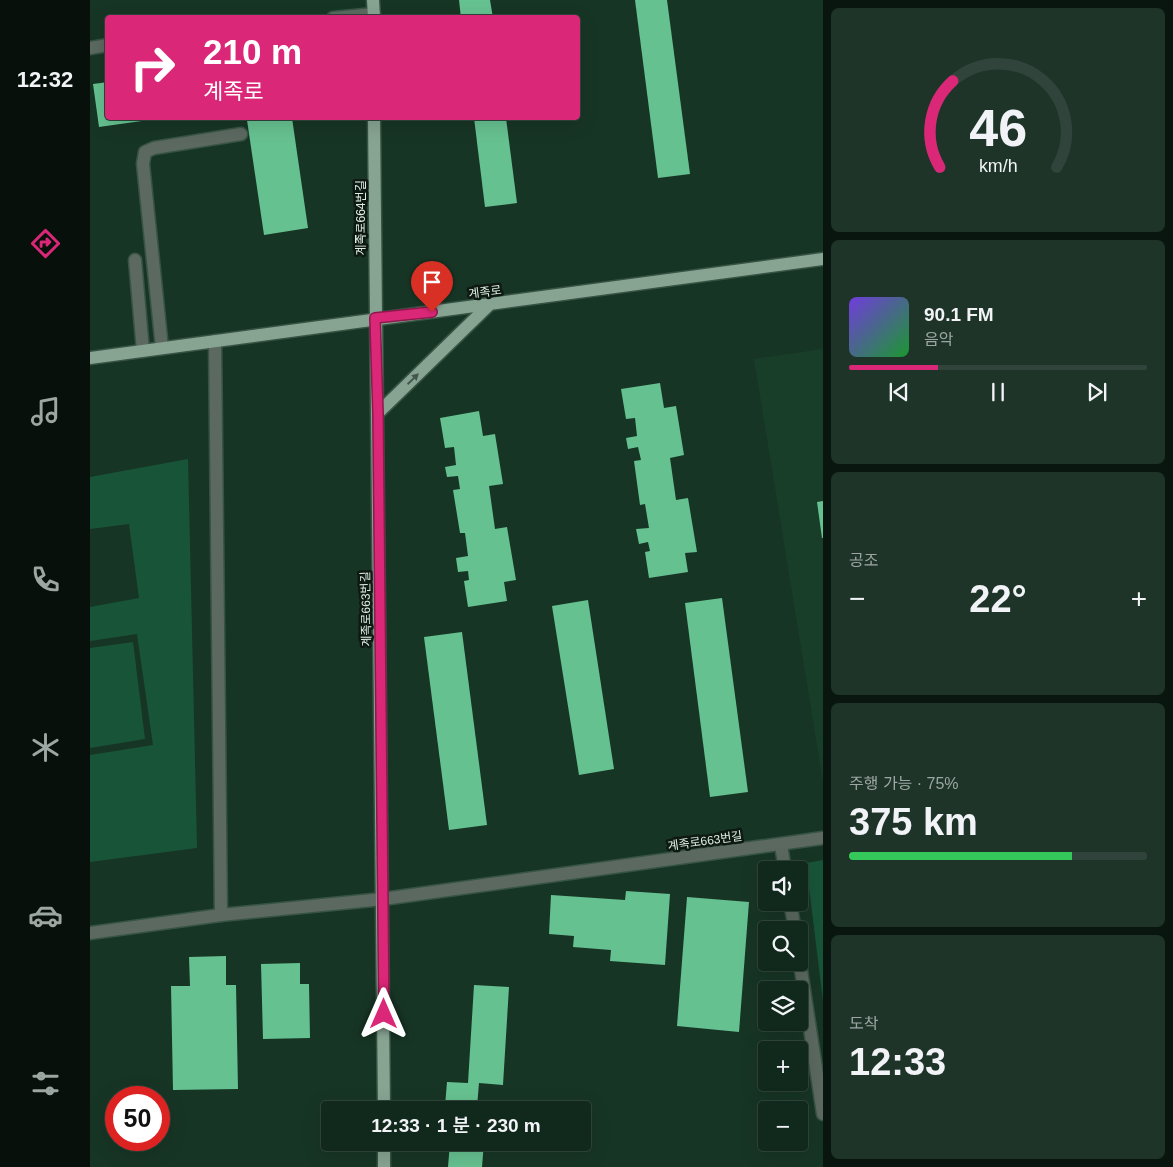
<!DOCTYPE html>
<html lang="ko">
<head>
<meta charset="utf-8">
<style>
	:root { --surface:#11281c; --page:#1e3429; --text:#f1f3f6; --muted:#9ca6a3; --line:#30443b; --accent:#db2777 }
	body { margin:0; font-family:Helvetica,"Noto Sans KR",sans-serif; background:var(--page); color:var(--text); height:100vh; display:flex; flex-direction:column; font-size:19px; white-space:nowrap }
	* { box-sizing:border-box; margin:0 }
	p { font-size:16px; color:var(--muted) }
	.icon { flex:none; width:28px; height:28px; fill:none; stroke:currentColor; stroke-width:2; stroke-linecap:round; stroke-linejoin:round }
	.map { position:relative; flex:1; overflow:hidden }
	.details { display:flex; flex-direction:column; gap:8px; padding:8px; background:#09160f; width:350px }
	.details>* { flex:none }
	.banner { position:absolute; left:15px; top:15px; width:475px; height:105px; border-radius:5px; box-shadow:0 5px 20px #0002,0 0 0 1px var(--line); background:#db2777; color:#fff; overflow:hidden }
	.fabs { position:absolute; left:668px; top:861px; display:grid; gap:10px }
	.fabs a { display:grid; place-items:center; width:50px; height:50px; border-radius:5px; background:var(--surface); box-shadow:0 5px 20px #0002,0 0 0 1px var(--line); font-size:25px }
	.speed { position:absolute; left:15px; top:1086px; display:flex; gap:10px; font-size:25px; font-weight:700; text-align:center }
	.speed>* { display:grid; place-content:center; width:65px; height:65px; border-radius:50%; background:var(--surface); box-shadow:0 5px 20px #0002,0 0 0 1px var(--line); line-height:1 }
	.speed .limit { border:8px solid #d22; background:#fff; color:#111 }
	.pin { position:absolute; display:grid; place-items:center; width:42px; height:42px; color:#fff; margin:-51px -21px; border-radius:50% 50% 50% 0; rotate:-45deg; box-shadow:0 0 5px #0007 }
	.pin .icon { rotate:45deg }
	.me { position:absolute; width:55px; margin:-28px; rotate:0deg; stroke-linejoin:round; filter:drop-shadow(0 0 4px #0008) }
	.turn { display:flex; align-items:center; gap:18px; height:105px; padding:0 15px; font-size:22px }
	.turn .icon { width:65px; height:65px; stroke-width:2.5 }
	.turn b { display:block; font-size:35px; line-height:42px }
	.big { font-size:38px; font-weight:600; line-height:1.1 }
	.details .card { flex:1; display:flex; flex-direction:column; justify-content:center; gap:8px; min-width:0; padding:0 18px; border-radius:8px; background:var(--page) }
	.details .dial { align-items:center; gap:0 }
	.dial svg { height:130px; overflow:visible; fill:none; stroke:var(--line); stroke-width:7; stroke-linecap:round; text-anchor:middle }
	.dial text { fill:var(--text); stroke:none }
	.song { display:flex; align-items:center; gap:15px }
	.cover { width:60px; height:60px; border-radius:8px; background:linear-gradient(135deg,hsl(260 70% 55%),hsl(130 70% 35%)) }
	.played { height:5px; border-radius:2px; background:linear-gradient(90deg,var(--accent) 30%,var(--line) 30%) }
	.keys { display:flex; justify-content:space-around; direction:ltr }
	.heat { display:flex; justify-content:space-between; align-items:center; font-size:28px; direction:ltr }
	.charge { height:8px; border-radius:4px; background:linear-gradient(90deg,#34c759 75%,var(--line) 0) }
	.trip { position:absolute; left:231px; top:1101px; width:270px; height:50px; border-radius:5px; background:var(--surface); box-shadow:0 5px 20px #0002,0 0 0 1px var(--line); font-weight:600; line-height:50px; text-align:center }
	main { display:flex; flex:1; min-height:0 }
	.tabs { display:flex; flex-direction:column; width:90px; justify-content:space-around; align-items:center; background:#07100b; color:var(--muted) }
	.tabs .icon { width:35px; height:35px }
	.tabs .current { color:var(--accent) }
	.tabs b { font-size:22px; color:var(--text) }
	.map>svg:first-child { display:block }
	.built { fill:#183e2a }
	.green { fill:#185538 }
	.building { fill:#66c190 }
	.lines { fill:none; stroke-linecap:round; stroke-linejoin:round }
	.minor-casing { stroke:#375343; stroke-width:15 }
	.major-casing { stroke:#375343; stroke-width:15 }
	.minor { stroke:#5b6961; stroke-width:12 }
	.major { stroke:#87a392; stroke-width:12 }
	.oneway { fill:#44574c }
	.route-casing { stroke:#8e194d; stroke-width:12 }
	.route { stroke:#db2777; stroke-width:9 }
	.labels { text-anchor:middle; stroke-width:5; stroke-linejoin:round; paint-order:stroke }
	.street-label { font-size:12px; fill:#ddeee3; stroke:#0d1912 }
</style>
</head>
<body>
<main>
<nav class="tabs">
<b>12:32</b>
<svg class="icon current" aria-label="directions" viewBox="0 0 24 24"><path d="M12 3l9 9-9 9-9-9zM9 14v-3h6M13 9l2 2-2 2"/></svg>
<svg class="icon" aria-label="music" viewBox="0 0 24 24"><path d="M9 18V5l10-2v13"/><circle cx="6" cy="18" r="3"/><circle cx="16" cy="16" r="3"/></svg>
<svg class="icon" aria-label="phone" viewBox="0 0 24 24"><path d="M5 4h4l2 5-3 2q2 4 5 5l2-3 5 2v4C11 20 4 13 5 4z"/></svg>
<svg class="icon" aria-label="climate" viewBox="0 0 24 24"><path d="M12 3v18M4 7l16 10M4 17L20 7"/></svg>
<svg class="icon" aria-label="car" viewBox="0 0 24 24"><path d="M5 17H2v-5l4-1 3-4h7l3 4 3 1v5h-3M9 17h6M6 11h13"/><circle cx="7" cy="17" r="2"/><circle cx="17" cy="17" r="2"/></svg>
<svg class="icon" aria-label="filters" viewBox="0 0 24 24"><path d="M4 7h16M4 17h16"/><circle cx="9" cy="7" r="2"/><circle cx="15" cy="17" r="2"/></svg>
</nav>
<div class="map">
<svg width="733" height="1167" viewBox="0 0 733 1167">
	<rect width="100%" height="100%" fill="#173525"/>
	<!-- built -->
	<path class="built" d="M 733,349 L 733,782 L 664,359 Z"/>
	<!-- green -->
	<g class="green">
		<path d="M 98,459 L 107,848 L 0,862 L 0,755 L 63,745 L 47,634 L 0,641 L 0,607 L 49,598 L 39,524 L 0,529 L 0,477 Z"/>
		<path d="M 43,642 L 55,739 L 0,748 L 0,648 Z"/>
		<path d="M 733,860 L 733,1001 L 716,863 Z"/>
	</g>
	<!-- building -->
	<g class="building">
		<path d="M 369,0 L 400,0 L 403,18 L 371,18 Z"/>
		<path d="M 545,0 L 577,0 L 600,174 L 568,178 Z"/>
		<path d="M 18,82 L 18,118 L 66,119 L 9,127 L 3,84 Z"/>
		<path d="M 173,118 L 202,118 L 218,228 L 174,235 L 157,120 Z"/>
		<path d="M 384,118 L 416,118 L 427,203 L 395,207 Z"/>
		<path d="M 570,383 L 574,408 L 586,406 L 594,455 L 580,458 L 586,500 L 598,498 L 607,552 L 595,553 L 598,572 L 559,578 L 555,552 L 560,551 L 558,542 L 549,544 L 546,529 L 559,528 L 555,504 L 550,505 L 544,461 L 551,460 L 548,447 L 538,449 L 536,438 L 547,436 L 545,418 L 536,419 L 531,389 Z"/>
		<path d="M 389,411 L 393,436 L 405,434 L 413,484 L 399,486 L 405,529 L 417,527 L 426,580 L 414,582 L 417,601 L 378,607 L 374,581 L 379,580 L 378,571 L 368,572 L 366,558 L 378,556 L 375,533 L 370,533 L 363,490 L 370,489 L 368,476 L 357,477 L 355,467 L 366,465 L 364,447 L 355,448 L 350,418 Z"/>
		<path d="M 733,501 L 733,538 L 732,538 L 727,502 Z"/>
		<path d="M 632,598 L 658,792 L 620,797 L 595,603 Z"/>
		<path d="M 498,600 L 524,769 L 489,775 L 462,606 Z"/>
		<path d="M 372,632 L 397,825 L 359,830 L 334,637 Z"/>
		<path d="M 536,891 L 580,894 L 575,965 L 520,961 L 521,950 L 483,947 L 484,936 L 459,934 L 461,895 L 535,900 Z"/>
		<path d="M 597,897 L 659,902 L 649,1032 L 587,1026 Z"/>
		<path d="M 136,956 L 136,985 L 146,985 L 148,1089 L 83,1090 L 81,986 L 100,986 L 99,957 Z"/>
		<path d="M 210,963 L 210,984 L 219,984 L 220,1038 L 173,1039 L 171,964 Z"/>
		<path d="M 384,985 L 419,987 L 413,1085 L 389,1083 L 387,1107 L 396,1108 L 396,1110 L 362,1110 L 362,1107 L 355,1106 L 357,1082 L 378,1083 Z"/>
		<path d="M 360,1142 L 394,1142 L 392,1167 L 358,1167 Z"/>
	</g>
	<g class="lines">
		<!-- minor casing -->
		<g class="minor-casing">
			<g id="minor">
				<path d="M 243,18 L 284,14"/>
				<path d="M 0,48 L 18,45"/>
				<path d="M 45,260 L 53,351"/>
				<path d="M 125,341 L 131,915"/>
				<path d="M 72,348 L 53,164 L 55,152 L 64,148 L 151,134"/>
				<path d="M 691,845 L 695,870"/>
				<path d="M 700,902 L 705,930"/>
				<path d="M 0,933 L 131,915 L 293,899 L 733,838"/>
				<path d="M 709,957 L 733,1114"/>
			</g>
		</g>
		<!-- major casing -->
		<g class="major-casing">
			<g id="major">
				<path d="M 283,0 L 284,18"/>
				<path d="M 284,118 L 294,1110"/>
				<path d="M 0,358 L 733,259"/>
				<path d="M 288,413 L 398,306"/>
				<path d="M 294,1142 L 294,1167"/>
			</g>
		</g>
		<!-- minor -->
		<use href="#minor" class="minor"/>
		<!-- major -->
		<use href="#major" class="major"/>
	</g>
	<!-- one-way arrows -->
	<defs><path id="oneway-solid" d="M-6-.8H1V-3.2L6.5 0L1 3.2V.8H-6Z" transform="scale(1.25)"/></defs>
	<use class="oneway" href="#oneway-solid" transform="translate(323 379) rotate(-44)"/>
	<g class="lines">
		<!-- route casing -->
		<g class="route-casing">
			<path id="route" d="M 294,1014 L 288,413 L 285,318 L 342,312"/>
		</g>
		<!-- route -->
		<use href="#route" class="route"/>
	</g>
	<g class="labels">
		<!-- street labels -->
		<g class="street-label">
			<text transform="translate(271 218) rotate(-90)" y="4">계족로664번길</text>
			<text transform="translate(395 292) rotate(-7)" y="4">계족로</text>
			<text transform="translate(276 609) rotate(-91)" y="4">계족로663번길</text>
			<text transform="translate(615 841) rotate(-8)" y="4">계족로663번길</text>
		</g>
	</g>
</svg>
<div class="fabs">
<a><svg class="icon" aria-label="sound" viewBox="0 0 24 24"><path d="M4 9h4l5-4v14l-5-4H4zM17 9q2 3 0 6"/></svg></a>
<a><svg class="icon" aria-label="search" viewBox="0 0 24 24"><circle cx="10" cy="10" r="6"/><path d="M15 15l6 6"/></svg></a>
<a><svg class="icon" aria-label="layers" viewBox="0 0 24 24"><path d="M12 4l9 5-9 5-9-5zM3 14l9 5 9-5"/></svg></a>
<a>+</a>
<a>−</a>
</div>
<div class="speed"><div class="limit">50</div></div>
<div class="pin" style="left:342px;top:312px;background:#d93025"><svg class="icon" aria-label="arrive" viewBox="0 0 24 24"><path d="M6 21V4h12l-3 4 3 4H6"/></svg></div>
<svg class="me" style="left:294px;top:1014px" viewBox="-20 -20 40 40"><path d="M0-17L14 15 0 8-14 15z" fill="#db2777" stroke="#fff" stroke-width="4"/></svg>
<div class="trip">12:33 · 1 분 · 230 m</div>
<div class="banner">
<div class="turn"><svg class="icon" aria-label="right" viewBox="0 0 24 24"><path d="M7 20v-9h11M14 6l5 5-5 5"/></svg><div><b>210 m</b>계족로</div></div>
</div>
</div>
<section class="details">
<div class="card dial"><svg viewBox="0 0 100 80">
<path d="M14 69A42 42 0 1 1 86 69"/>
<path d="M14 69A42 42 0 0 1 22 16" stroke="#db2777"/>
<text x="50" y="56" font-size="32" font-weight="700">46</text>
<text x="50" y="72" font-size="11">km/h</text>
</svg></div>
<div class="card">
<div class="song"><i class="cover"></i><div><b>90.1 FM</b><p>음악</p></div></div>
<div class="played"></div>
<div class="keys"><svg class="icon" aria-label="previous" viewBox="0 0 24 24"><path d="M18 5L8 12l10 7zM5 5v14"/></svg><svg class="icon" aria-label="pause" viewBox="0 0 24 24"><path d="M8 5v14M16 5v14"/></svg><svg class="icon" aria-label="next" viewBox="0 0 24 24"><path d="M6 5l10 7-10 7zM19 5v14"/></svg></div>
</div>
<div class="card"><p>공조</p>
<div class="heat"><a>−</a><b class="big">22°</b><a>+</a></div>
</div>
<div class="card"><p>주행 가능 · 75%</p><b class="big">375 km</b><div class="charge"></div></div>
<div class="card"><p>도착</p><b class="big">12:33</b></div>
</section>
</main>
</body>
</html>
